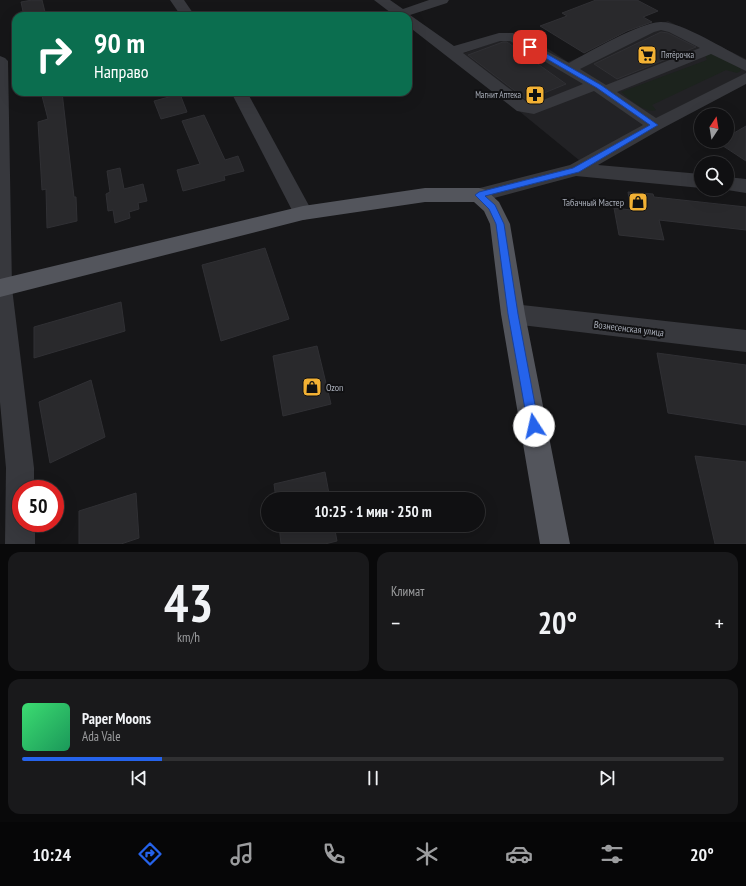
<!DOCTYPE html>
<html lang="ru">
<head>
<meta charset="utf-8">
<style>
	:root { --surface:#101012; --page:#19191b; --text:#f1f3f6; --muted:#9c9d9f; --line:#303032; --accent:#2563eb }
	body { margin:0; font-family:"PT Sans Narrow",sans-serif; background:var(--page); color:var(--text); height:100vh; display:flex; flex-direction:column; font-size:15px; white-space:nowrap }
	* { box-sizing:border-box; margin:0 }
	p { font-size:13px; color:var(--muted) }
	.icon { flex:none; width:22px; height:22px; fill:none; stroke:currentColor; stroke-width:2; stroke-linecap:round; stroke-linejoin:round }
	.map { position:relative; height:544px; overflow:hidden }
	.side { display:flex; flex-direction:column; gap:8px; padding:8px; background:#09090a; flex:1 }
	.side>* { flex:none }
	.hud { position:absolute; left:12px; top:12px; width:400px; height:84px; border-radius:12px; box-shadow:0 4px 16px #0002,0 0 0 1px var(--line); background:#0b6e4f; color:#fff; overflow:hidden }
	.needle { width:26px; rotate:12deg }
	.tools { position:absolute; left:694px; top:108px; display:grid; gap:8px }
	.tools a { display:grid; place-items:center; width:40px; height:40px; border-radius:50%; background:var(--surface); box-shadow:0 4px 16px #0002,0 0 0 1px var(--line); font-size:20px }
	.speed { position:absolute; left:12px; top:480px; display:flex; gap:8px; font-size:20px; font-weight:700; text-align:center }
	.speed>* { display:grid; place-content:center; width:52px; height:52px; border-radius:50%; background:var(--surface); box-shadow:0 4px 16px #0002,0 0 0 1px var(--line); line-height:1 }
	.speed .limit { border:6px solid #d22; background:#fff; color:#111 }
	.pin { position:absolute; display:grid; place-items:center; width:34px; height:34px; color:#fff; margin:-17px; border-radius:8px; box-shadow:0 2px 6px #0006 }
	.me { position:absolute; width:44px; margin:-22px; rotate:350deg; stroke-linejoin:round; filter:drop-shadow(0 0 3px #0008) }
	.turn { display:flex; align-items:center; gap:14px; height:84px; padding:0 16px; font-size:18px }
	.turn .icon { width:52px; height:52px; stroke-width:2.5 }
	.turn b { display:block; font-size:28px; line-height:34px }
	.big { font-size:30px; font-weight:700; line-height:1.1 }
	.side .tile { flex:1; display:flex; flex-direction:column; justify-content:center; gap:6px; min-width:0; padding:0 14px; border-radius:12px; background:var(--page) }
	.side .dial { align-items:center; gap:0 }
	.dial b { font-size:52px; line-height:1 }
	.song { display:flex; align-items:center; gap:12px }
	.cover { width:48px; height:48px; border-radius:6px; background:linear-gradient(135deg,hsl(140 70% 55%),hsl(150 70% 35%)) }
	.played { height:4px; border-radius:2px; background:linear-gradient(90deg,var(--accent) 20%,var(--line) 20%) }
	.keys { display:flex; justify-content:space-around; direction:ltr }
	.heat { display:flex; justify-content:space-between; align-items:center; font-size:22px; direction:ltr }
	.side .tiles { flex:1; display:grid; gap:8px; grid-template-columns:1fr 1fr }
	.tile:last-child { grid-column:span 2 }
	.trip { position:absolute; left:261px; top:492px; width:224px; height:40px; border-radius:20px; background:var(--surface); box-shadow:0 4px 16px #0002,0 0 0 1px var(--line); font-weight:700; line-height:40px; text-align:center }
	.tab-bar { display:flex; height:64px; justify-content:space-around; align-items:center; background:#060607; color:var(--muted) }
	.tab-bar .icon { width:28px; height:28px }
	.tab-bar .current { color:var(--accent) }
	.tab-bar b { font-size:18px; color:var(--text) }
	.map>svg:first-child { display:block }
	.built { fill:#222225 }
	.green { fill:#1c231d }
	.building { fill:#29292c; stroke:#303034 }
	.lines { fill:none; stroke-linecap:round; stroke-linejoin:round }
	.minor { fill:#37383d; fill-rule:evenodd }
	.major { fill:#53555c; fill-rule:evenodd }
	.route { fill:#2563eb; stroke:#184099 }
	.labels { text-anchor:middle; stroke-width:4; stroke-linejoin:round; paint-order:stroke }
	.far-poi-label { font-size:9px; fill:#a8adb8; stroke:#111113; text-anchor:start }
	.poi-label { font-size:10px; fill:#a8adb8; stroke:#111113; text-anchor:end }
	.street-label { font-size:10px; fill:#a8adb8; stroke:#111113 }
</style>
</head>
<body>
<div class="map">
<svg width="746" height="544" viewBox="0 0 746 544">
	<rect width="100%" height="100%" fill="#161618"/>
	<!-- built -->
	<path class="built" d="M 668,21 L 746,59 L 746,79 L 585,165 L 453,57 L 523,32 L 568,62 Z"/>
	<!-- green -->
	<path class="green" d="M 711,52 L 740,68 L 741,71 L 737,73 L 726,70 L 652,105 L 656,110 C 645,114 629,98 621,92 L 707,60 L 705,55 Z"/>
	<!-- building -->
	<g class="building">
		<path d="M 32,0 L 42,0 L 46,16 L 24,16 L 21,2 Z"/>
		<path d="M 596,0 L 637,0 L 658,11 L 643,17 L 652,22 L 627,31 L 584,53 L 540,26 L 567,16 L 562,13 Z"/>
		<path d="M 661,32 L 668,33 L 696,47 L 617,79 L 594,64 Z"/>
		<path d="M 503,42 L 507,42 L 566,84 L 527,100 L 468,55 Z"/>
		<path d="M 41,92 L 62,92 L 74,197 L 76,197 L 77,221 L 47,228 L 46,189 L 42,190 L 38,122 L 48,119 Z"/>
		<path d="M 180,94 L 187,112 L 161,119 L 154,101 Z"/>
		<path d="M 204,115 L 225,160 L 238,156 L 244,171 L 224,176 L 225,180 L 183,191 L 177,170 L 200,164 L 182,121 Z"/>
		<path d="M 746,126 L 746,161 L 717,142 L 727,141 L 727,137 Z"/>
		<path d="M 120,168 L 124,189 L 143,184 L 147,201 L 138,203 L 139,209 L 129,212 L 130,218 L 115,223 L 113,210 L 108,211 L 106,194 L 110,192 L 107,171 Z"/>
		<path d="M 628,192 L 653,194 L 654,197 L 746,207 L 746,230 L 659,220 L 664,240 L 619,235 L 614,208 L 631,210 Z"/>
		<path d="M 265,248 L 289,319 L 221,341 L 202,265 Z"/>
		<path d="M 121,302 L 125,331 L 34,358 L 34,327 Z"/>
		<path d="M 317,346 L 331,404 L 283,416 L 273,356 Z"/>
		<path d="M 657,353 L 746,365 L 746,425 L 668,413 Z"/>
		<path d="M 91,380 L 105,437 L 50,463 L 39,402 Z"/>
		<path d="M 695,456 L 746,462 L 746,544 L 715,544 Z"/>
		<path d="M 325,472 L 330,499 L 276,499 L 274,484 Z"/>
		<path d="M 136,493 L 139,538 L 121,544 L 79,544 L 79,511 Z"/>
		<path d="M 279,525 L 334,525 L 337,541 L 325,544 L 281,544 Z"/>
	</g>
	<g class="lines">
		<!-- minor -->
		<g class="minor">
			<path d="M 170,0 L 184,0 L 195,16 L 181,16 Z"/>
			<path d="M 374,0 L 390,0 L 403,9 L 429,0 L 449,0 L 447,3 L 410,15 L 454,46 L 499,33 L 513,33 L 569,63 C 589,52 639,23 660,22 C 680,21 726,50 746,60 L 746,71 L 711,54 L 617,92 L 656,118 L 746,73 L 746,84 L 661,129 L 598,165 L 701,174 L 701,188 L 576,176 L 479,202 L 472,200 L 469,195 L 472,190 L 570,165 L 643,125 L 594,91 L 534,114 L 517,111 L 408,26 L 408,16 L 395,16 ZM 661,30 L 669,32 L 700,48 L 606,85 L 580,69 L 654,32 ZM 500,41 L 510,41 L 583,84 L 533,104 L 528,103 L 463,53 Z"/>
			<path d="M 0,56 L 5,58 L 8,61 L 12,288 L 34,468 L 34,489 L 21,489 L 21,523 L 35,523 L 35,544 L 5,544 L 6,468 L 0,402 Z"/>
			<path d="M 231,92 L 247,92 L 313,213 L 310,218 L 303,220 L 296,218 Z"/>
			<path d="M 727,177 L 746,179 L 746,193 L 721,189 L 727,189 Z"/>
			<path d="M 513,304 L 746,330 L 746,352 L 513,324 L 505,321 L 501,314 L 505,307 Z"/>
		</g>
		<!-- major -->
		<path class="major" d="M 425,188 L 479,188 L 486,190 L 499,202 L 510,224 L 525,314 L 570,544 L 540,544 L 501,314 L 490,224 L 484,211 L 474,202 L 425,202 L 303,220 L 0,297 L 0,279 L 303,206 Z"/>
	</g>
	<!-- route -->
	<path class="route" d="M 528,46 L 533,46 L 601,85 L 658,125 L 579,172 L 485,196 L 495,205 L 504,224 L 518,314 L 539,426 L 538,430 L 534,432 L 530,430 L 528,426 L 508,314 L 496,224 L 489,209 L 475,195 L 479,192 L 573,168 L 650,125 L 597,88 L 528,48 Z"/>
	<!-- icons -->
	<defs>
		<g id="supermarket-square" transform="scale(1)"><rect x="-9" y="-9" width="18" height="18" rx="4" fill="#f2b134" stroke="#111113"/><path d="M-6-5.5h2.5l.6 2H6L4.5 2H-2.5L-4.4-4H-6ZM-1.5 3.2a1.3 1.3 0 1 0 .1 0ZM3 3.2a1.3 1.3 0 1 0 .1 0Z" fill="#111"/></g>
		<g id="pharmacy-square" transform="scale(1)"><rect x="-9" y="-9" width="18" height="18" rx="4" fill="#f2b134" stroke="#111113"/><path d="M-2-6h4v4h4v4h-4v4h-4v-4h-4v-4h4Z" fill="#111"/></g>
		<g id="shop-square" transform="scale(1)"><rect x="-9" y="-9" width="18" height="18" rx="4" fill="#f2b134" stroke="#111113"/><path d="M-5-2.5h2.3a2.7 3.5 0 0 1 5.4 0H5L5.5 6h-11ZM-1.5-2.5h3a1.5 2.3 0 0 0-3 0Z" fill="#111"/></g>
	</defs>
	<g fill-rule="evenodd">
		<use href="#supermarket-square" x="647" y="55"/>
		<use href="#pharmacy-square" x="535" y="95"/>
		<use href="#shop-square" x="638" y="202"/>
		<use href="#shop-square" x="312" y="387"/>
	</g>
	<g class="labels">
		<!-- far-poi labels -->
		<g class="far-poi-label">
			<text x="661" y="58">Пятёрочка</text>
			<text x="521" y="98" text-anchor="end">Магнит Аптека</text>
		</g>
		<!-- poi labels -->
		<g class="poi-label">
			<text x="624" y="206">Табачный Мастер</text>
			<text x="326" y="391" text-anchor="start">Ozon</text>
		</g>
		<!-- street labels -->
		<g class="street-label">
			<text transform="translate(629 328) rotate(7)" y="4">Вознесенская улица</text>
		</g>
	</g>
</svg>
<div class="tools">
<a><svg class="needle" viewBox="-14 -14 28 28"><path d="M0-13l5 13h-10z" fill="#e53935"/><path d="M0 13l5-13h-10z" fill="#9c9d9f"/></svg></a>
<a><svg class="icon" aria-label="search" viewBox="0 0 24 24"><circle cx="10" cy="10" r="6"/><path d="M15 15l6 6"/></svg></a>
</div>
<div class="speed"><div class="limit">50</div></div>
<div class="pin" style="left:530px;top:47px;background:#d93025"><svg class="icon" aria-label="arrive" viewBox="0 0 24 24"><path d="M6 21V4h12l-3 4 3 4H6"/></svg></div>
<svg class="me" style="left:534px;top:426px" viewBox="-20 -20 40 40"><circle r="19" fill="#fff"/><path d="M0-13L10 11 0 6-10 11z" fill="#2563eb"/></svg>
<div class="trip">10:25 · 1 мин · 250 m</div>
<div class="hud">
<div class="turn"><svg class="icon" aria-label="right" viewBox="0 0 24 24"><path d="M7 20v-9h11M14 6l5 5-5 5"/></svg><div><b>90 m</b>Направо</div></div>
</div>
</div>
<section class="side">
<div class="tiles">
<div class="tile dial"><b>43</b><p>km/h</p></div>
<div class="tile"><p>Климат</p>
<div class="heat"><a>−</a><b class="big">20°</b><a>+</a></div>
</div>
<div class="tile">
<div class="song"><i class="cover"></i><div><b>Paper Moons</b><p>Ada Vale</p></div></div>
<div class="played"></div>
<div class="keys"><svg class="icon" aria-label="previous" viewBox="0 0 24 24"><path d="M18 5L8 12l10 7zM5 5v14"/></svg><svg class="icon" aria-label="pause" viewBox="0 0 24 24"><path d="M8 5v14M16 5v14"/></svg><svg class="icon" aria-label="next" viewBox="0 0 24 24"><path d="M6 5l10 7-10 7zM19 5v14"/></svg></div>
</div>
</div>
</section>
<nav class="tab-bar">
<b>10:24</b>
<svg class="icon current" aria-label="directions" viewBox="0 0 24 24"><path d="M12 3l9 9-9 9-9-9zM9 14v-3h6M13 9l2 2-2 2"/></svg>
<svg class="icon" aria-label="music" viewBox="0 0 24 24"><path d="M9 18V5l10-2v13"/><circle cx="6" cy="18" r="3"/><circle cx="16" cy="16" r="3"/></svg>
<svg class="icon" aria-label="phone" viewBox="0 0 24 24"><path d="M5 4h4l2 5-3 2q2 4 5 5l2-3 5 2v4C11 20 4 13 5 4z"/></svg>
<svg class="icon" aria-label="climate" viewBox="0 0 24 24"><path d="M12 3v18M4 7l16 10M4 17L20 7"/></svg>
<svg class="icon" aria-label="car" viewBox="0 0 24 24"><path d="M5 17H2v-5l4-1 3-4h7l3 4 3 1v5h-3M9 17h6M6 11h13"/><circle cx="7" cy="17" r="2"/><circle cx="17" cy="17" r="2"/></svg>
<svg class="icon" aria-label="filters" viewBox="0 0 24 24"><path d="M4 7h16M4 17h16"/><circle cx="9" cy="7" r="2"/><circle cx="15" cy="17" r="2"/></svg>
<b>20°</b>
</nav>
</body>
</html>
